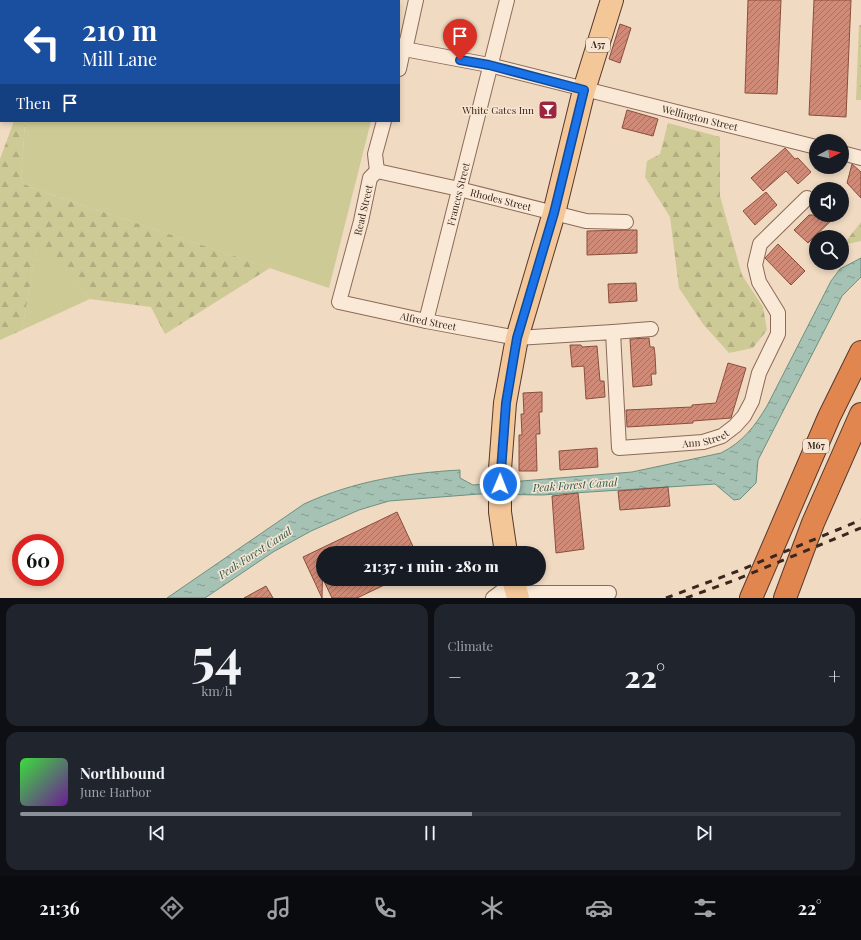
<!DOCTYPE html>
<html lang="en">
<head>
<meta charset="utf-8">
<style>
	:root { --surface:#171b24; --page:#20242c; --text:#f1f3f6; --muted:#9ea1a6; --line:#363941; --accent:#8c9099 }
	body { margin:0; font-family:"Playfair Display",serif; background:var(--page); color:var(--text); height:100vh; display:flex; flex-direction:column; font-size:15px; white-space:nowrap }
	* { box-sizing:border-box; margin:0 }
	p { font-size:13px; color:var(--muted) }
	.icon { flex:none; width:22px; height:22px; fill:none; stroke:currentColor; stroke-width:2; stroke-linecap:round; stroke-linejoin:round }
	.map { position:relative; height:598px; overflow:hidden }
	.details { display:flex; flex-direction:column; gap:6px; padding:6px; background:#0d0f14; flex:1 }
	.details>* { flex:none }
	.guide { position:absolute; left:0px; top:0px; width:400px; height:122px; box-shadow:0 2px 6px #0003; background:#1a4fa0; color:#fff; overflow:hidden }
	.needle { width:26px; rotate:83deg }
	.buttons { position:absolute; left:809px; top:134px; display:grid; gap:8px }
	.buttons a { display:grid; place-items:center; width:40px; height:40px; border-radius:50%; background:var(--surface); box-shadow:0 2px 6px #0003; font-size:20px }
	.speed { position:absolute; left:12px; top:534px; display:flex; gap:8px; font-size:20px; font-weight:700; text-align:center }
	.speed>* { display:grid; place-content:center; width:52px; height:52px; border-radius:50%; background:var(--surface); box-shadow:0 2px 6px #0003; line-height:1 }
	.speed .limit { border:6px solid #d22; background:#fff; color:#111 }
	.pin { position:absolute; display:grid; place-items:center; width:34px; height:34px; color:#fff; margin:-41px -17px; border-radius:50% 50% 50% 0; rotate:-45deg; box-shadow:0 0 4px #0007 }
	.pin .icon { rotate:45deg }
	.me { position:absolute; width:44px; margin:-22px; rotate:1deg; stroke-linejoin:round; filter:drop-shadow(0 0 3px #0008) }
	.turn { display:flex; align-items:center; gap:14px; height:84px; padding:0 16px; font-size:18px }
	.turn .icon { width:52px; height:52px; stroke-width:2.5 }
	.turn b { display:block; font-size:28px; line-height:34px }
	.then { display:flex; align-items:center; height:38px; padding:0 16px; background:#0003; gap:8px; font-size:15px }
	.big { font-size:30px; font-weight:800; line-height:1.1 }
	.details .widget { flex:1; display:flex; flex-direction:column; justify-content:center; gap:6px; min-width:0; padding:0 14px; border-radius:12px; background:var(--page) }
	.details .dial { align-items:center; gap:0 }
	.dial b { font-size:52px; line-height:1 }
	.song { display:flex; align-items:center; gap:12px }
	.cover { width:48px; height:48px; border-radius:6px; background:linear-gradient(135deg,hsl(120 70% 55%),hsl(280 70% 35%)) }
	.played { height:4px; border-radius:2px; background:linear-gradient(90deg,var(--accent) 55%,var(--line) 55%) }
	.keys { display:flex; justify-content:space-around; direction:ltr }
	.heat { display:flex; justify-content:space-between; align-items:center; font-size:22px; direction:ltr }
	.details .tiles { flex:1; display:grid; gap:6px; grid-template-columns:1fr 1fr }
	.widget:last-child { grid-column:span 2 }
	.trip { position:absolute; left:316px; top:546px; width:230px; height:40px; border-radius:20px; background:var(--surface); box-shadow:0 2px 6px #0003; font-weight:800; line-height:40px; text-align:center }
	.tabs { display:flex; height:64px; justify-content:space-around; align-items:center; background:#090b0e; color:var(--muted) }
	.tabs .icon { width:28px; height:28px }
	.tabs .current { color:var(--accent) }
	.tabs b { font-size:18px; color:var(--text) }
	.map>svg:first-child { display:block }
	.green { fill:#ceca96 }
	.forest { fill:url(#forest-firs) }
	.water { fill:url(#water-ripples); stroke:#6b9180 }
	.building { fill:url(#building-hatch); stroke:#8b4e3d }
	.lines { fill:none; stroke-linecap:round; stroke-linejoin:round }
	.minor-casing { stroke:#8b6a59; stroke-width:16 }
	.primary-casing { stroke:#58392d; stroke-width:24 }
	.motorway-casing { stroke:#58392d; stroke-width:24 }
	.minor { stroke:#fae9d6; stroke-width:14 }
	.primary { stroke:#f4c799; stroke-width:22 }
	.motorway { stroke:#e28650; stroke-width:22 }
	.rail { stroke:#3a261d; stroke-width:3; stroke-dasharray:7 7; stroke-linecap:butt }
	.route-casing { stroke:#114b97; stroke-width:10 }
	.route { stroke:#1a73e8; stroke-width:7 }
	.labels { text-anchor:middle; stroke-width:3; stroke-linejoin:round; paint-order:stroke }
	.shield { fill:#f7e5d2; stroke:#735f53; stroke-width:1 }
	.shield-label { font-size:9px; font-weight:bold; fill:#3a261d }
	.poi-label { font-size:10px; fill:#3a261d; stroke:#f7e5d2; text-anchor:end }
	.street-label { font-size:10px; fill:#3a261d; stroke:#f7e5d2 }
	.water-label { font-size:11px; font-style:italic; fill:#2c5a4e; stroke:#f7e5d2 }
</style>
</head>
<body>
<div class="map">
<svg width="861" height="598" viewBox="0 0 861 598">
	<defs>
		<pattern id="forest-firs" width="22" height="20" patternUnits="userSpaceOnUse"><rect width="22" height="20" fill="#ceca96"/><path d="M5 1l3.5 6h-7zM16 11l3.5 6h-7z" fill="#b2ad81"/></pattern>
		<pattern id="water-ripples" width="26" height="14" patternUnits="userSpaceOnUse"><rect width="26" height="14" fill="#a5c2b4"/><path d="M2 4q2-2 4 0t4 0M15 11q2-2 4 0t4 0" fill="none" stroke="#879d92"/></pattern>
		<pattern id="building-hatch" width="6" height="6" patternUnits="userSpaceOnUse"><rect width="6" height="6" fill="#cf8b77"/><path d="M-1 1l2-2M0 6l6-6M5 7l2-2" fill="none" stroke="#a97161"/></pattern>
	</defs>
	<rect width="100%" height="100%" fill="#f0dac2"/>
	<!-- green -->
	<g class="green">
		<path d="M 25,121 L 371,121 L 329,288 L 32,188 L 21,182 Z"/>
		<path d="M 37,246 L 90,299 L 22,330 Z"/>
	</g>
	<!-- forest -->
	<g class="forest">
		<path d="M 859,25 L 861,25 L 861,100 L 856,100 Z"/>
		<path d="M 14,121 L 25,121 L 21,182 L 32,188 L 270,268 L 165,334 L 151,307 L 90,299 L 37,247 L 22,330 L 0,340 L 0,159 Z"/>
		<path d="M 668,123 L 720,137 L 720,196 L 742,275 L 763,307 L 767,330 L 753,348 L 729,353 L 703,324 L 679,288 L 670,217 L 645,177 L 647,161 L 660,154 Z"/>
		<path d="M 861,222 L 861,241 L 843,245 Z"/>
	</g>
	<!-- water -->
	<path class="water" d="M 861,258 L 861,277 L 842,296 L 758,460 L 756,483 L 740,499 L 734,500 L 715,484 L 542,495 L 479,494 L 389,501 L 359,510 L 311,531 L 273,552 L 205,598 L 167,598 L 304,504 C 354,481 406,473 460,470 L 460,478 L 473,485 L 632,472 L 721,453 C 743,442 755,426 767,406 L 831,281 L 840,269 Z"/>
	<!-- building -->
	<g class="building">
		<path d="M 748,0 L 781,0 L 777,94 L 745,93 Z"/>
		<path d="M 814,0 L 851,0 L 846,117 L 809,115 Z"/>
		<path d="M 620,24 L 631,28 L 620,63 L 609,59 Z"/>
		<path d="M 627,110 L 658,119 L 653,136 L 622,128 Z"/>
		<path d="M 785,148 L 795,159 L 798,158 L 811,172 L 798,184 L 786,171 L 763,191 L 751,178 Z"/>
		<path d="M 852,164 L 861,172 L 861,198 L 847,183 Z"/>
		<path d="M 766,192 L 777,205 L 755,225 L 743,211 Z"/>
		<path d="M 809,215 L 837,215 L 808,243 L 794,230 Z"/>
		<path d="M 627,230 L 637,230 L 637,253 L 587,255 L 587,231 Z"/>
		<path d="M 778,244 L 805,271 L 791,285 L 765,258 Z"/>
		<path d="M 636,283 L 637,301 L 609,303 L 608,284 Z"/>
		<path d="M 649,338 L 650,347 L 654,347 L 655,355 L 656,374 L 651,374 L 652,385 L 633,387 L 630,339 Z"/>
		<path d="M 570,345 L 581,345 L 582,347 L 597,346 L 600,381 L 604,381 L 605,397 L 586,399 L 584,366 L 572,367 Z"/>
		<path d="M 728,363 L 746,368 L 731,418 L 693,421 L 693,423 L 627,427 L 626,410 L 692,407 L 692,405 L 716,403 Z"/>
		<path d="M 542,392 L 542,412 L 539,412 L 540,434 L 536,434 L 537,471 L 519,471 L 519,435 L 522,435 L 521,414 L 524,414 L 523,393 Z"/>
		<path d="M 597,448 L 598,467 L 560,470 L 559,451 Z"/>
		<path d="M 668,487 L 670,506 L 620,510 L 618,491 Z"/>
		<path d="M 578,493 L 584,549 L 556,553 L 552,496 Z"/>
		<path d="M 397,512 L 416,553 L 323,553 L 322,598 L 303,557 Z"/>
		<path d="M 323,579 L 397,579 L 357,598 L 332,598 Z"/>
		<path d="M 266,586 L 273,598 L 244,598 Z"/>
	</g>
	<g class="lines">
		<!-- minor casing -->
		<g class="minor-casing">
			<g id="minor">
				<path d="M 230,0 L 234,1"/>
				<path id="s1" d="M 399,48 L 489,65 L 816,147"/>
				<path d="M 400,49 L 407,41 L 416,0"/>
				<path d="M 399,69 L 402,55 L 400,49"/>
				<path d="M 842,153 L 861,158"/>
				<path id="s2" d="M 377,171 L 370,178 L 361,221 L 339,302 L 426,321 L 517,338 L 613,332 L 619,448 L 703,442 L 722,436 L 735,426 L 744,416 L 752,401 L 759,373 L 778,334 L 778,313 L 759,282 L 755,265 L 760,244 L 807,198"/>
				<path id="s3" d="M 377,171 L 459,189 L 586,221 L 626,222"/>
				<path d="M 377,171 L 375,154 L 384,121"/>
				<path id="s4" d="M 426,321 L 507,0"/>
				<path d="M 613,332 L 651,329"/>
				<path d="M 493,598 L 501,592 L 517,593 L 609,593"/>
			</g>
		</g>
		<!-- primary casing -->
		<g class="primary-casing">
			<g id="primary">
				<path d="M 506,553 L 500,512 L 500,469 L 505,403 L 517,338 L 554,213 L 584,90 L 612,0"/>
				<path d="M 513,579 L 518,598"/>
			</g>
		</g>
		<!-- motorway casing -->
		<g class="motorway-casing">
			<g id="motorway">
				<path d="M 751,598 L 829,417 L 861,352"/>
				<path d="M 785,598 L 813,523 L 861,414"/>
			</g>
		</g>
		<!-- minor -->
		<use href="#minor" class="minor"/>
		<!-- primary -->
		<use href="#primary" class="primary"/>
		<!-- motorway -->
		<use href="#motorway" class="motorway"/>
		<!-- rail -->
		<g class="rail">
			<path d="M 666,598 L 738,571 L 861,520"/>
			<path d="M 686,598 L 735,580 L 861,528"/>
		</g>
	</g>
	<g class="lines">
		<!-- route casing -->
		<g class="route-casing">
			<path id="route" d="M 460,60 L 489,65 L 584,90 L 554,213 L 517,338 L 506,403 L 500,484"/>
		</g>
		<!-- route -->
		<use href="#route" class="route"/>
	</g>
	<!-- icons -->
	<defs>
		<g id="bar-square" transform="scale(1)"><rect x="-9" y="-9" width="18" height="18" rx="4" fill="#9c263d" stroke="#f7e5d2"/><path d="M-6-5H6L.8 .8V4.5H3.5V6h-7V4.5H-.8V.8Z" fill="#fff"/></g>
	</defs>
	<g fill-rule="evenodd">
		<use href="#bar-square" x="548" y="110"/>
	</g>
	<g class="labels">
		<!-- shield labels -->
		<g class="shield">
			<rect x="586" y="38" width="24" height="14" rx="3"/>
			<rect x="803" y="439" width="26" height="14" rx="3"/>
		</g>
		<g class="shield-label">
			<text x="598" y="48">A57</text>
			<text x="816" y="449">M67</text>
		</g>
		<!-- poi labels -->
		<g class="poi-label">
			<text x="534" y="114">White Gates Inn</text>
		</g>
		<!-- street labels -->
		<g class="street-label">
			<text dy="4" stroke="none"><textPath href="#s1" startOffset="309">Wellington Street</textPath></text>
			<text dy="4" stroke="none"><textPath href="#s4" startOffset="131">Frances Street</textPath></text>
			<text dy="4" stroke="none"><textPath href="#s3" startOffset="127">Rhodes Street</textPath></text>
			<text transform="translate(363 210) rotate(-77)" y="4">Read Street</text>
			<text dy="4" stroke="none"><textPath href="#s2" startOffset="229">Alfred Street</textPath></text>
			<text dy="4" stroke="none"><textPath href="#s2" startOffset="619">Ann Street</textPath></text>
		</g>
		<!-- water labels -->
		<g class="water-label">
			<text transform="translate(575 485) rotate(-4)" y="4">Peak Forest Canal</text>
			<text transform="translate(255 553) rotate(-33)" y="4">Peak Forest Canal</text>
		</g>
	</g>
</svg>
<div class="buttons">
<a><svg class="needle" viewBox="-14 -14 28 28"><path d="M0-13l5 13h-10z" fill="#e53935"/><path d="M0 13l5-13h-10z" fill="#9ea1a6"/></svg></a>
<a><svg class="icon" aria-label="sound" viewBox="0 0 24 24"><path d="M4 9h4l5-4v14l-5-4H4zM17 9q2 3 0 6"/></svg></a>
<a><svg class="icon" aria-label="search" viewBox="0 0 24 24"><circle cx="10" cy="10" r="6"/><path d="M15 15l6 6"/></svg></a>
</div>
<div class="speed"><div class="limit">60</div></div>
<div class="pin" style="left:460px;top:60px;background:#d93025"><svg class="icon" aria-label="arrive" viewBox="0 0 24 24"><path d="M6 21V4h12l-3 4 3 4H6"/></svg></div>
<svg class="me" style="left:500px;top:484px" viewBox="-20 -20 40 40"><circle r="17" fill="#1a73e8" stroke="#fff" stroke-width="3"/><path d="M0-11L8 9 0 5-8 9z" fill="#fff"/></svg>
<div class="trip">21:37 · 1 min · 280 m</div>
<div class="guide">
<div class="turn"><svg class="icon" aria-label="left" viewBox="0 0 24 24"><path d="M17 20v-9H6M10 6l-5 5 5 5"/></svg><div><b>210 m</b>Mill Lane</div></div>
<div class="then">Then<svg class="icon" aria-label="arrive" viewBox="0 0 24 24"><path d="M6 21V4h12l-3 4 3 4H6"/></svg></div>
</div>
</div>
<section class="details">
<div class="tiles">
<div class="widget dial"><b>54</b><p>km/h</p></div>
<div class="widget"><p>Climate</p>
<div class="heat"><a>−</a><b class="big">22°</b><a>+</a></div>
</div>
<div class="widget">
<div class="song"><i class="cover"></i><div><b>Northbound</b><p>June Harbor</p></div></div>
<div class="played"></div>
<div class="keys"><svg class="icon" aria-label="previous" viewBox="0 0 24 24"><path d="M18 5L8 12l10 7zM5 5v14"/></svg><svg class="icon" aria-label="pause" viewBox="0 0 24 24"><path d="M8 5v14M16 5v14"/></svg><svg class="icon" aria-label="next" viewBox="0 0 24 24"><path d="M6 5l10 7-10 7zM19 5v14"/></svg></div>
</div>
</div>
</section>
<nav class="tabs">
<b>21:36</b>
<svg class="icon current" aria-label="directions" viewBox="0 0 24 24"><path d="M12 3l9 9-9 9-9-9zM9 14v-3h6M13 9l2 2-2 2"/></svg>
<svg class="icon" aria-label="music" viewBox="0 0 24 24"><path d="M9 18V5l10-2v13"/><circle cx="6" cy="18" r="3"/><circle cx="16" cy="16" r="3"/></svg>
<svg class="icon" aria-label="phone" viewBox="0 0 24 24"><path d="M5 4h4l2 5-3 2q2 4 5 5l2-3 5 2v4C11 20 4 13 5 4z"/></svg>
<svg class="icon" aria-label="climate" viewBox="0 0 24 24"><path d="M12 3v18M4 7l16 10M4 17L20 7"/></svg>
<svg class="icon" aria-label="car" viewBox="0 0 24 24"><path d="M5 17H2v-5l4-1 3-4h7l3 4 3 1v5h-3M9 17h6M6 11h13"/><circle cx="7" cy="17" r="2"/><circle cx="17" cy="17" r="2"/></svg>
<svg class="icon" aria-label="filters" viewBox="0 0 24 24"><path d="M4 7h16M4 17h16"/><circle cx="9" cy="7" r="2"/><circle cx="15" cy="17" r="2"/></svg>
<b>22°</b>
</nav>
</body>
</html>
